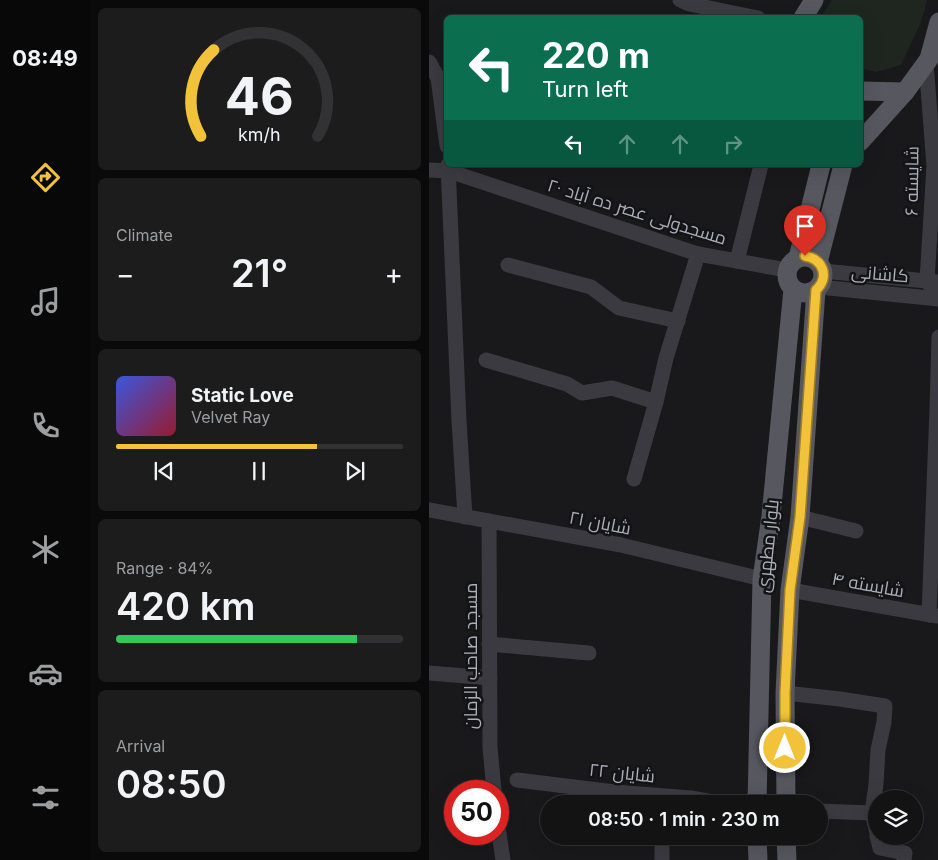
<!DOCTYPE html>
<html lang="en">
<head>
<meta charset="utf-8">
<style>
	:root { --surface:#131314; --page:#1c1c1d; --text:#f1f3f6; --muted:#9d9ea0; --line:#323234; --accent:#f2c23a }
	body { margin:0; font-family:Inter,Cairo,sans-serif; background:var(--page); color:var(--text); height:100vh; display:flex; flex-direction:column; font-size:19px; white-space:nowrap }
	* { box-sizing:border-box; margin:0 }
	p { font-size:16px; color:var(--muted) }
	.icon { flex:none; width:28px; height:28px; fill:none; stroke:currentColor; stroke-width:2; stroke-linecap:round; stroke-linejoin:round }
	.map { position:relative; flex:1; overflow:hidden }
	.side { display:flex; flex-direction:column; gap:8px; padding:8px; background:#0a0a0b; width:339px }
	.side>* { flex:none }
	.guide { position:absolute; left:15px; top:15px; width:419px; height:152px; border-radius:8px; box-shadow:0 5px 20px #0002,0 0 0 1px var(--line); background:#0b6e4f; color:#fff; overflow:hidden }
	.buttons { position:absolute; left:439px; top:790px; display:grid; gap:10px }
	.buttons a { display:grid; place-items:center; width:55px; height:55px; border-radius:50%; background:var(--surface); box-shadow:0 5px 20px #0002,0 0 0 1px var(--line); font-size:25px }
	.speed { position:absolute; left:15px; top:780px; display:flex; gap:10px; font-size:25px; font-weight:700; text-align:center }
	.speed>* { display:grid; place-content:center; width:65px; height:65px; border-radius:50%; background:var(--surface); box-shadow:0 5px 20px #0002,0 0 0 1px var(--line); line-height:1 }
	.speed .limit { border:8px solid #d22; background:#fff; color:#111 }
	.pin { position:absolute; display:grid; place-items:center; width:42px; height:42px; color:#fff; margin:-51px -21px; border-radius:50% 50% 50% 0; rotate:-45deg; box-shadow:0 0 5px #0007 }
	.pin .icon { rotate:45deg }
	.me { position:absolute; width:55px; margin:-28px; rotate:0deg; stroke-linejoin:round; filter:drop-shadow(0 0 4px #0008) }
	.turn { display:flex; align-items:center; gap:18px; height:105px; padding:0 15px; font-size:22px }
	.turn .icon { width:65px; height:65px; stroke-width:2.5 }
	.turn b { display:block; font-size:35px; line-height:42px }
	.lanes { display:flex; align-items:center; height:48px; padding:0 15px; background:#0003; justify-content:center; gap:25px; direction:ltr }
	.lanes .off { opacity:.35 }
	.big { font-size:38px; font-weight:600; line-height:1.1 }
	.side .tile { flex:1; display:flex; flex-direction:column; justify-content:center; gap:8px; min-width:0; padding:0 18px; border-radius:8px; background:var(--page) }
	.side .dial { align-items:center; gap:0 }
	.dial svg { height:130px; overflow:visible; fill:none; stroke:var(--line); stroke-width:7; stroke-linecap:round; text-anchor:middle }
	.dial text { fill:var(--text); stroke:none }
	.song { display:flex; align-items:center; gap:15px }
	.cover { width:60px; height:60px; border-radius:8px; background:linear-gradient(135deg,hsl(230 70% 55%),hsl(350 70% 35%)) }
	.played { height:5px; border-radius:2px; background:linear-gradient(90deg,var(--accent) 70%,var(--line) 70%) }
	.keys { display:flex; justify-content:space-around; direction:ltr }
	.heat { display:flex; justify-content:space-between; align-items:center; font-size:28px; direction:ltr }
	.charge { height:8px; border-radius:4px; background:linear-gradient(90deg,#34c759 84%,var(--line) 0) }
	.trip { position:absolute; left:111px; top:795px; width:288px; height:50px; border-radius:25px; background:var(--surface); box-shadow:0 5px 20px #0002,0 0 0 1px var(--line); font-weight:600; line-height:50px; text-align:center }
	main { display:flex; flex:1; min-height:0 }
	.menu { display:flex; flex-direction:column; width:90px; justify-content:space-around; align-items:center; background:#080808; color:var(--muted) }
	.menu .icon { width:35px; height:35px }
	.menu .on { color:var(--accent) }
	.menu b { font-size:22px; color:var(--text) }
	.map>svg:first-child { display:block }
	.green { fill:#1f2620 }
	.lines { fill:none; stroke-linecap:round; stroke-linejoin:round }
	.minor { stroke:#3a3a40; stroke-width:15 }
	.major { stroke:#56575f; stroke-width:19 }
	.route-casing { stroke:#9d7e26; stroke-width:12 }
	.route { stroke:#f2c23a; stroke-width:9 }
	.labels { text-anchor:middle; stroke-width:5; stroke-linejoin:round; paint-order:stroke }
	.street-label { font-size:18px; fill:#abafba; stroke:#141416 }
</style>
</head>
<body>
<main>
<nav class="menu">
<b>08:49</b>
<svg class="icon on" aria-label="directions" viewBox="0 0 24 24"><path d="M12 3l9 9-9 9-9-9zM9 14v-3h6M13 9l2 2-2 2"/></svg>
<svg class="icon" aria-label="music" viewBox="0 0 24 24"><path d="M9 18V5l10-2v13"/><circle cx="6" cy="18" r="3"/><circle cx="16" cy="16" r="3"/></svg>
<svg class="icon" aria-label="phone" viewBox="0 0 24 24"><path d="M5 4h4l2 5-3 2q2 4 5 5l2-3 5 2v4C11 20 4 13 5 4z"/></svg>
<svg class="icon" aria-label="climate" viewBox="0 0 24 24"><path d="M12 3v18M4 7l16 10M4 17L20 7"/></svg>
<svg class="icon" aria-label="car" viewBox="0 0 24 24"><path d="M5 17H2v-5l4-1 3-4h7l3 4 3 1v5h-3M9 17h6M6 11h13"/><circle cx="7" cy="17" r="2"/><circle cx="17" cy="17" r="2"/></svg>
<svg class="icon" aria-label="filters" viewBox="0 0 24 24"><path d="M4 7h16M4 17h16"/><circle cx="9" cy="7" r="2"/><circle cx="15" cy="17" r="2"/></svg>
</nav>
<section class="side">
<div class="tile dial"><svg viewBox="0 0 100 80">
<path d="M14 69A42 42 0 1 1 86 69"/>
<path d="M14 69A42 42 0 0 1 22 16" stroke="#f2c23a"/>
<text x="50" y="56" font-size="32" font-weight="700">46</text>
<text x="50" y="72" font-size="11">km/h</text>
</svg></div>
<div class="tile"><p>Climate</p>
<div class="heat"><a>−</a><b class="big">21°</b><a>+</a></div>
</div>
<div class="tile">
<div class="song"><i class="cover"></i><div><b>Static Love</b><p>Velvet Ray</p></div></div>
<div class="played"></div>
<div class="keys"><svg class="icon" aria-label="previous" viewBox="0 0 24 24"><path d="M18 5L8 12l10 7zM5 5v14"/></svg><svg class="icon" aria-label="pause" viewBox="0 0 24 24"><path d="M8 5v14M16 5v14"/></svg><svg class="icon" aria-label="next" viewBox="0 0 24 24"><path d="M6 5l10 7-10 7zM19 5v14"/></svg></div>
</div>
<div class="tile"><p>Range · 84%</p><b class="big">420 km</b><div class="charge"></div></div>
<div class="tile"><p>Arrival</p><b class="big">08:50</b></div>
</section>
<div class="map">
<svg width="510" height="860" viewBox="0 0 510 860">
	<rect width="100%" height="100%" fill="#19191b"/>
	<!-- green -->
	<path class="green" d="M 403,0 L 498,0 L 492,22 L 472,65 L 447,72 L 431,68 L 431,18 L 392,17 Z"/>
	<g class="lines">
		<!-- minor -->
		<g class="minor">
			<path d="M 251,0 L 260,4 L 329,18"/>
			<path d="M 0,62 L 9,78 L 18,146"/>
			<path d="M 497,62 L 505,166 L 498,281 L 510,298"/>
			<path d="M 19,165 L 30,421 L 36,517"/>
			<path d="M 0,170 L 20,171 L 269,254 L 358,270"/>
			<path d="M 308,261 L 332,165"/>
			<path d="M 79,265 L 162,287 L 190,308 L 249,321"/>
			<path d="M 394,271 L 508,282"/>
			<path d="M 390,287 L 510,299"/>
			<path d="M 57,360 L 138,384 L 153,393 L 183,388 L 227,402"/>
			<path d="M 205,479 L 227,402 L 237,358 L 269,254"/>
			<path d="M 0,510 L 192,545 L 333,579"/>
			<path d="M 371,517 L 427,531"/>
			<path d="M 60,521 L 61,747 L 65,791"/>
			<path d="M 361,590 L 508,616"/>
			<path d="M 500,615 L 508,408 L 510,337"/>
			<path d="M 60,644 L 160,653"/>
			<path d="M 0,673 L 61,678"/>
			<path d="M 356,693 L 411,699 L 456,706 L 455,722 L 449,750 L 447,784 L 443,813 L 448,833"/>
			<path d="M 88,780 L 186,792 L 262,798 L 295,804"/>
			<path d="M 390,811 L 443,813"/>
			<path d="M 69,827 L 74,860"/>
			<path d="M 448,836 L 451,848 L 476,853 L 475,860"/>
			<path d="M 233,860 L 233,836"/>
		</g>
		<!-- major -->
		<g class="major">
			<path d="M 374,18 L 385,0"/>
			<path d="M 431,91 L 476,92"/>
			<path d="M 431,142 L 476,92 L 500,59 L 510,22"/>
			<circle cx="376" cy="275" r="18"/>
			<path d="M 369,258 L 392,165"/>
			<path d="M 389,262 L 414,165"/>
			<path d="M 328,804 L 333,579 L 342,516 L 364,289"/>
			<path d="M 357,804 L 356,693 L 361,590 L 371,517 L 387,290"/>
			<path d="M 328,836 L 329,860"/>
			<path d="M 357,836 L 358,860"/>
		</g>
	</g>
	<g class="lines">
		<!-- route casing -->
		<g class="route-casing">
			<path id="route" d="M 356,748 L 356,693 L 361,590 L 371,517 L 387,290 C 401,277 394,259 376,256"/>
		</g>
		<!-- route -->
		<use href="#route" class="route"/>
	</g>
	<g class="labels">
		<!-- street labels -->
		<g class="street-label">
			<text transform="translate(483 181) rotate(-89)" y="6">شایسته ۶</text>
			<text transform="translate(208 212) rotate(17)" y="6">مسجدولی عصر ده آباد ۲۰</text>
			<text transform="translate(451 274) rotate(5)" y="6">کاشانی</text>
			<text transform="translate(171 523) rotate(11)" y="6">شایان ۲۱</text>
			<text transform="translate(339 546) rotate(-84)" y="6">بلوار مطهری</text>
			<text transform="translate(439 585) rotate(10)" y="6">شایسته ۴</text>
			<text transform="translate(42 656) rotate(-90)" y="6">مسجد صاحب الزمان</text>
			<text transform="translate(193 773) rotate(6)" y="6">شایان ۲۲</text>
		</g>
	</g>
</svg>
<div class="buttons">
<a><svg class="icon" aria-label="layers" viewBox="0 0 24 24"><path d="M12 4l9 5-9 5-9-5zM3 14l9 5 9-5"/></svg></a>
</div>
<div class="speed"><div class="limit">50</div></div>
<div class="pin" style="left:376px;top:256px;background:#d93025"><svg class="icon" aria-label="arrive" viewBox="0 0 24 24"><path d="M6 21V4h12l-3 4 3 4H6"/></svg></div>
<svg class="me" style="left:356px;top:748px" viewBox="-20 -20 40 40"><circle r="17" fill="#f2c23a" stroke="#fff" stroke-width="3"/><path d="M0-11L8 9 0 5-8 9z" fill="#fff"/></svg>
<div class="trip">08:50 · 1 min · 230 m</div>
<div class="guide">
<div class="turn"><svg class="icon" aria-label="left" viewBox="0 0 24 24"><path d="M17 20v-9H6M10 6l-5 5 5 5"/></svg><div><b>220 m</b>Turn left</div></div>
<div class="lanes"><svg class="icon" aria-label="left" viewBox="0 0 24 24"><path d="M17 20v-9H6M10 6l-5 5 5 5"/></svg><svg class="icon off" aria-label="ahead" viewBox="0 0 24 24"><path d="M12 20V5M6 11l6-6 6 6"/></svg><svg class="icon off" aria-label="ahead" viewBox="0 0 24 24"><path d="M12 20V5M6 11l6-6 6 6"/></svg><svg class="icon off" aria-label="right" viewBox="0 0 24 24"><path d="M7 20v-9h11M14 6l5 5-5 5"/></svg></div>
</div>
</div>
</main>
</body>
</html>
